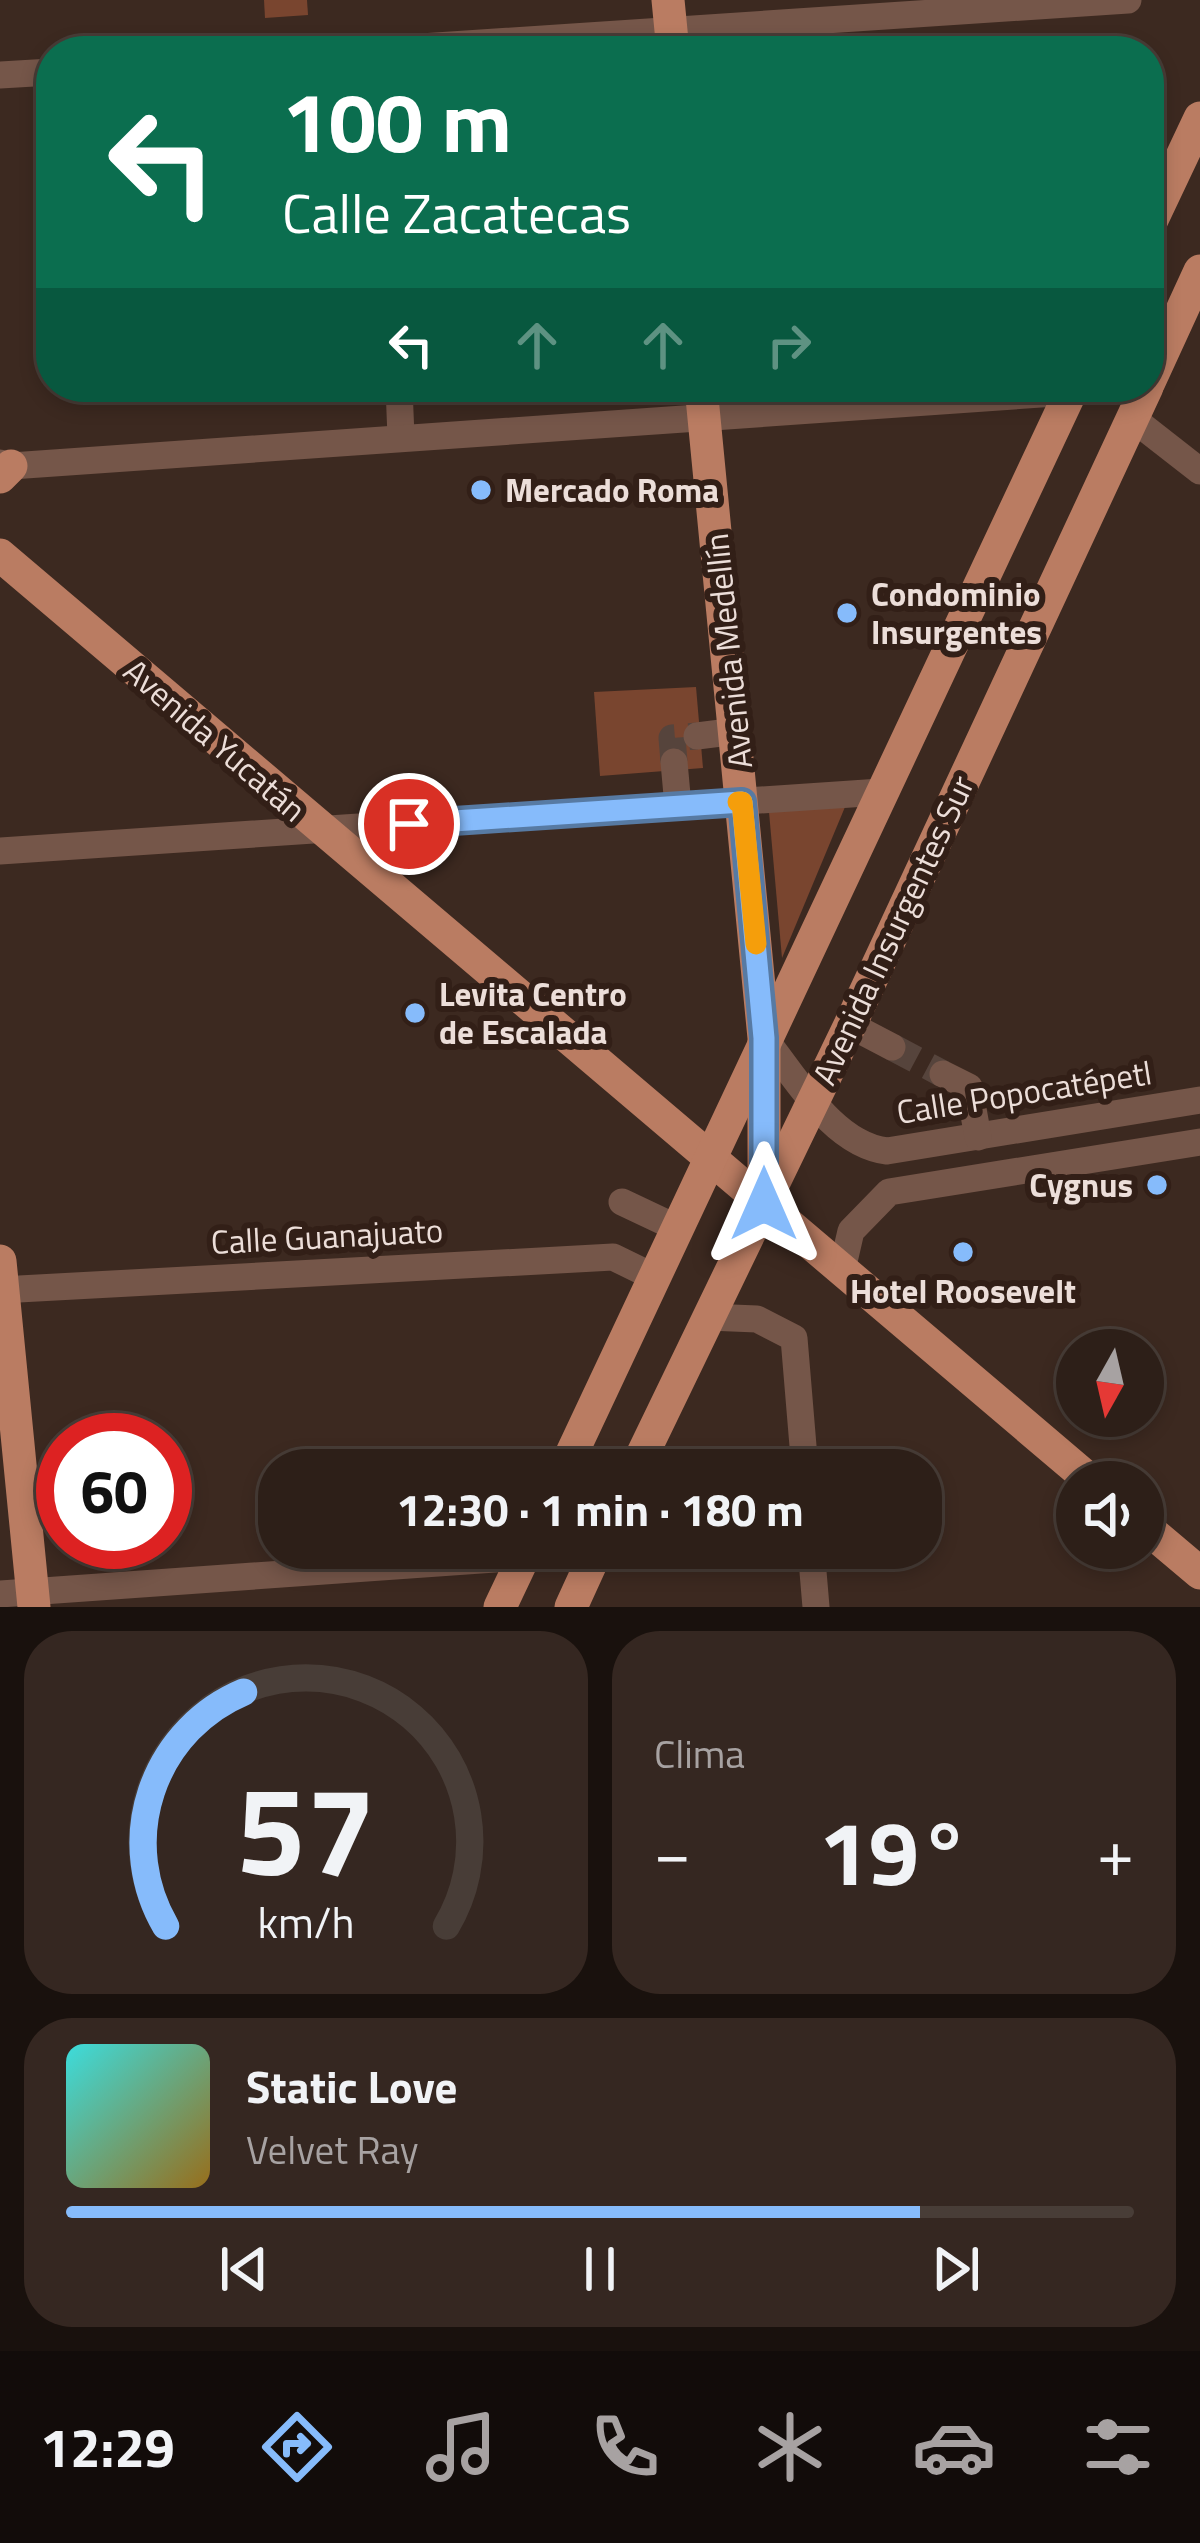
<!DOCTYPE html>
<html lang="es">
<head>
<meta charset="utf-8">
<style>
	:root { --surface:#2d1f18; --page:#352721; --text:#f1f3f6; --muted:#a7a2a2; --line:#483d37; --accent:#86bbfb }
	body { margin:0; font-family:"Titillium Web",sans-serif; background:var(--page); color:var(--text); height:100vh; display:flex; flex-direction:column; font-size:45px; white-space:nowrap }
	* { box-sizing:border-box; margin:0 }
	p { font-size:39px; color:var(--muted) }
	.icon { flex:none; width:66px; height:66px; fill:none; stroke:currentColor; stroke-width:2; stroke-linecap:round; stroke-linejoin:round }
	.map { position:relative; height:1607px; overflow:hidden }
	.drawer { display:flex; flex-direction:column; gap:24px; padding:24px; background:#19110d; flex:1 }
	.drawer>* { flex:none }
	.top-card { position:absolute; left:36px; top:36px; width:1128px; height:366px; border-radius:48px; box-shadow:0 6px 18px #0003,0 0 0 3px var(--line); background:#0b6e4f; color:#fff; overflow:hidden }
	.needle { width:78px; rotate:188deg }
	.controls { position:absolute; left:1056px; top:1329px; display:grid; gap:24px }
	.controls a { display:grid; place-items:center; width:108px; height:108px; border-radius:50%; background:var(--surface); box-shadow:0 6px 18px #0003,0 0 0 3px var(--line); font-size:60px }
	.speed { position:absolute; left:36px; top:1413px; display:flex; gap:24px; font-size:60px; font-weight:700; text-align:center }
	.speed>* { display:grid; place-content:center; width:156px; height:156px; border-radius:50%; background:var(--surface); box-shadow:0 6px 18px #0003,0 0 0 3px var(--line); line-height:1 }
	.speed .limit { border:18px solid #d22; background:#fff; color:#111 }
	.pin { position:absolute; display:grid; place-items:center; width:102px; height:102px; color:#fff; margin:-51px; border:6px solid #fff; border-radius:50%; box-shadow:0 3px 12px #0007 }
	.me { position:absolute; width:132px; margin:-66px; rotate:0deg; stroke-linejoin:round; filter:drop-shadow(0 0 9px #0008) }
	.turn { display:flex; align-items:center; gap:42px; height:252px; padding:0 48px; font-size:54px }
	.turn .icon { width:156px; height:156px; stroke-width:2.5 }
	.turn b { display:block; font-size:84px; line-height:102px }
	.lanes { display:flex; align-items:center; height:114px; padding:0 48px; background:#0003; justify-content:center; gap:60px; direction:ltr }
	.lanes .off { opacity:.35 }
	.big { font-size:90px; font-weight:700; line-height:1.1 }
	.drawer .card { flex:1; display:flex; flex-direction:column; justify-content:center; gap:18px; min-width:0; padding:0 42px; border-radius:48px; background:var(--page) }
	.drawer .dial { align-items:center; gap:0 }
	.dial svg { height:312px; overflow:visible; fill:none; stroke:var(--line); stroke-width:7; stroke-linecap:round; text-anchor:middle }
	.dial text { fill:var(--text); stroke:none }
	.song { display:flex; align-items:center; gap:36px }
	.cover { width:144px; height:144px; border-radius:18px; background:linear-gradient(135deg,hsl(180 70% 55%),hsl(40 70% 35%)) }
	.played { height:12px; border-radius:6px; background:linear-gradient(90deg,var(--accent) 80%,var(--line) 80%) }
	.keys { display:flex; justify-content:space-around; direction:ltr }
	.heat { display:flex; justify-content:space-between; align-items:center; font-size:66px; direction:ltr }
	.drawer .tiles { flex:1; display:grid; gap:24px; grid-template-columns:1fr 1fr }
	.card:last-child { grid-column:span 2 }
	.trip { position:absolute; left:258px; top:1449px; width:684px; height:120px; border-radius:48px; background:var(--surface); box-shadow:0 6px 18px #0003,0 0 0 3px var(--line); font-weight:700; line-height:120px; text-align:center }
	.tabs { display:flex; height:192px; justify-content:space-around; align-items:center; background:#120c0a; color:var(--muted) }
	.tabs .icon { width:84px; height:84px }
	.tabs .current { color:var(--accent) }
	.tabs b { font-size:54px; color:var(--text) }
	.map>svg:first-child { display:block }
	.green { fill:#79452f }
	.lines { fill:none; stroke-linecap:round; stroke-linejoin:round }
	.minor-tunnel { stroke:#56443c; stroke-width:27; stroke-dasharray:27 14; stroke-linecap:butt }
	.minor { stroke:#755649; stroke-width:27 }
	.major { stroke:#ba7c62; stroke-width:33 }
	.route-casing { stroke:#577aa3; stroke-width:30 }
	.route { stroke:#86bbfb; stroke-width:21 }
	.slow { stroke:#f59e0b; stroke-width:21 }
	.poi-dot { fill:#86bbfb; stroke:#321f17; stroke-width:4.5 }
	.labels { text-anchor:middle; stroke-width:12; stroke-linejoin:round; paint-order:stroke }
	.poi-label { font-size:33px; font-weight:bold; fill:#ecded9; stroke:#321f17; text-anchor:start }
	.street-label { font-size:33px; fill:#ecded9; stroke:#321f17 }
</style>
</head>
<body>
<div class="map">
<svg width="1200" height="1607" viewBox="0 0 1200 1607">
	<rect width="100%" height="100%" fill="#3c2920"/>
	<!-- green -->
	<g class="green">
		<path d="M 264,0 L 307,0 L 308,15 L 265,18 Z"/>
		<path d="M 696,687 L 703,768 L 600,776 L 594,692 Z"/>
		<path d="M 845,807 L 782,958 L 769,812 Z"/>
	</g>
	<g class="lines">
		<!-- minor-tunnel -->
		<g class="minor-tunnel">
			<path d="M 674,762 L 672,738 L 697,736"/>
			<path d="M 892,1047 L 943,1074"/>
		</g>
		<!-- minor -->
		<g class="minor">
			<path d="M 361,51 L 1128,0"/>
			<path d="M 0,75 L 51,72"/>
			<path d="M 399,387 L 401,437"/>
			<path d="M 1132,418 L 1200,471"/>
			<path d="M 0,463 L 11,466 L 1070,392"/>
			<path d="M 697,736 L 737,731"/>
			<path d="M 674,762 L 678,806"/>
			<path d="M 0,851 L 881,792"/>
			<path d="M 850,1025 L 892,1047"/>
			<path d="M 764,1038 C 796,1077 832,1144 887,1151 L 1200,1100"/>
			<path d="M 943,1074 L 969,1087 L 978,1137"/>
			<path d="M 622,1202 L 677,1228"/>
			<path d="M 842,1270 L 851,1231 L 889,1192 L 1200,1142"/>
			<path d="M 0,1290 L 613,1257 L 654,1277"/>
			<path d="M 708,1317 L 757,1319 L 794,1338 L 805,1470"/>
			<path d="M 811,1548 L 816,1607"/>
			<path d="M 0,1594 L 523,1557"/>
		</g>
		<!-- major -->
		<g class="major">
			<path d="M 668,0 L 673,51"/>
			<path d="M 1149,226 L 1200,118"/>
			<path d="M 1149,382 L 1200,271"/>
			<path d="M 701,387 L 764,1038 L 764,1190"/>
			<path d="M 0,477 L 11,466"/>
			<path d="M 0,555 L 1092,1482"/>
			<path d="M 0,1261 L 34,1607"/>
			<path d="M 564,1470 L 1073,387"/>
			<path d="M 635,1470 L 850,1025 L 1147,387"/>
			<path d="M 1143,1525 L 1200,1573"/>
			<path d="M 500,1607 L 528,1548"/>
			<path d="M 571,1607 L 598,1548"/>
		</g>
	</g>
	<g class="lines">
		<!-- route casing -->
		<g class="route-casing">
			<path id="route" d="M 409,824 L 742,802 L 764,1038 L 764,1204"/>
		</g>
		<!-- route -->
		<use href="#route" class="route"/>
		<!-- slow -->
		<path class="slow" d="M 738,802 L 742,802 L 756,944"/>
	</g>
	<!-- markers -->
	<g class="poi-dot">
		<circle cx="481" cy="490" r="12"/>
		<circle cx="847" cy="613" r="12"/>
		<circle cx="415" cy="1013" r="12"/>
		<circle cx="1157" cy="1185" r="12"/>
		<circle cx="963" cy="1252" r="12"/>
	</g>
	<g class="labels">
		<!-- poi labels -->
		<g class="poi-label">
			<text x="505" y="502">Mercado Roma</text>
			<text x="871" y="606">Condominio<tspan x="871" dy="38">Insurgentes</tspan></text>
			<text x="439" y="1006">Levita Centro<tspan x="439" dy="38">de Escalada</tspan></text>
			<text x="1133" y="1197" text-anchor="end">Cygnus</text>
			<text x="963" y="1303" text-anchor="middle">Hotel Roosevelt</text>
		</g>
		<!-- street labels -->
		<g class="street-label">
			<text transform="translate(728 651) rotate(-96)" y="12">Avenida Medellín</text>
			<text transform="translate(215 740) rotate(41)" y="12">Avenida Yucatán</text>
			<text transform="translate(893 930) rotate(-65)" y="12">Avenida Insurgentes Sur</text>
			<text transform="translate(1024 1092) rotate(-9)" y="12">Calle Popocatépetl</text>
			<text transform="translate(327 1236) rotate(-3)" y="12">Calle Guanajuato</text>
		</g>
	</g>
</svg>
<div class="controls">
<a><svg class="needle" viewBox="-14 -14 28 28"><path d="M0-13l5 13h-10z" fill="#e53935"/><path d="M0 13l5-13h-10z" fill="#a7a2a2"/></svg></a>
<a><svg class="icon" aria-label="sound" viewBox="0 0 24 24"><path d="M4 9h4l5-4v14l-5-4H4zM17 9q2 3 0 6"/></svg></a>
</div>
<div class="speed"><div class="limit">60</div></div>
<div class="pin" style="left:409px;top:824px;background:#d93025"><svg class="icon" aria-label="arrive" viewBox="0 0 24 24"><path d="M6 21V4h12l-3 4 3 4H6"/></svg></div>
<svg class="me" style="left:764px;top:1204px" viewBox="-20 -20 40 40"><path d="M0-17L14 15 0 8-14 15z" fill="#86bbfb" stroke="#fff" stroke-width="4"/></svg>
<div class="trip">12:30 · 1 min · 180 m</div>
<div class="top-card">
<div class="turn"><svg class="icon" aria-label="left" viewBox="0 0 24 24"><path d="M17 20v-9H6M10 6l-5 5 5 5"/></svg><div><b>100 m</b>Calle Zacatecas</div></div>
<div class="lanes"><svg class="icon" aria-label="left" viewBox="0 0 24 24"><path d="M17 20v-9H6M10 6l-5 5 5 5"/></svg><svg class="icon off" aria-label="ahead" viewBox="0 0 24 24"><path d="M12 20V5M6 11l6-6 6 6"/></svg><svg class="icon off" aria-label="ahead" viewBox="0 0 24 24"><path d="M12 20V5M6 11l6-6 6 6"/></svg><svg class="icon off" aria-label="right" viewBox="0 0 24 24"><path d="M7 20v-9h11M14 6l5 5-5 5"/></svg></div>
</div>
</div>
<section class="drawer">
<div class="tiles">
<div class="card dial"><svg viewBox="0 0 100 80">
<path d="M14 69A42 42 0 1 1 86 69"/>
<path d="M14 69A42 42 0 0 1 34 9" stroke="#86bbfb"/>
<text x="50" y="56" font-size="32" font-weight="700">57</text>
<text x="50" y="72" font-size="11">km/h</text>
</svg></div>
<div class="card"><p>Clima</p>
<div class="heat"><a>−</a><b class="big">19°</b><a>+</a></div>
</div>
<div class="card">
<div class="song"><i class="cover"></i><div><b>Static Love</b><p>Velvet Ray</p></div></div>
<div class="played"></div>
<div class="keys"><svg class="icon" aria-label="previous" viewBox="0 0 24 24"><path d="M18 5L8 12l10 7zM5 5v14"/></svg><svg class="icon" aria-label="pause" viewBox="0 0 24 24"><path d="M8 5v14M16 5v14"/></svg><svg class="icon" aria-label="next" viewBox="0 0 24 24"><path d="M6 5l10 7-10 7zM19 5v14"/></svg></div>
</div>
</div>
</section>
<nav class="tabs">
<b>12:29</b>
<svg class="icon current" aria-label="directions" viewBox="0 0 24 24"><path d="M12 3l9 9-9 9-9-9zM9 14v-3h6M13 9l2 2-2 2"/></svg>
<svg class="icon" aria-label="music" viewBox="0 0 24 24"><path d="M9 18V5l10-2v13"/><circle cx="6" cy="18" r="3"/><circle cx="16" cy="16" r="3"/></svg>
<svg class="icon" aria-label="phone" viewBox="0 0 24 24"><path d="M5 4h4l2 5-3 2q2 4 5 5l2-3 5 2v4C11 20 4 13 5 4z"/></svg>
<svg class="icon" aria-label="climate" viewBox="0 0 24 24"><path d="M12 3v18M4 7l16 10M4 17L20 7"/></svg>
<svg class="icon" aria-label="car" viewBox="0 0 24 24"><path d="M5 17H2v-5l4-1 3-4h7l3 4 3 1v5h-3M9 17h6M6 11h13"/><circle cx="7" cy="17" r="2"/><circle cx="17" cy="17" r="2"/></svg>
<svg class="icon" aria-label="filters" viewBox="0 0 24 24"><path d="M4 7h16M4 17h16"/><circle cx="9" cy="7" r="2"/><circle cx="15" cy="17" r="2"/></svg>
</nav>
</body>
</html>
